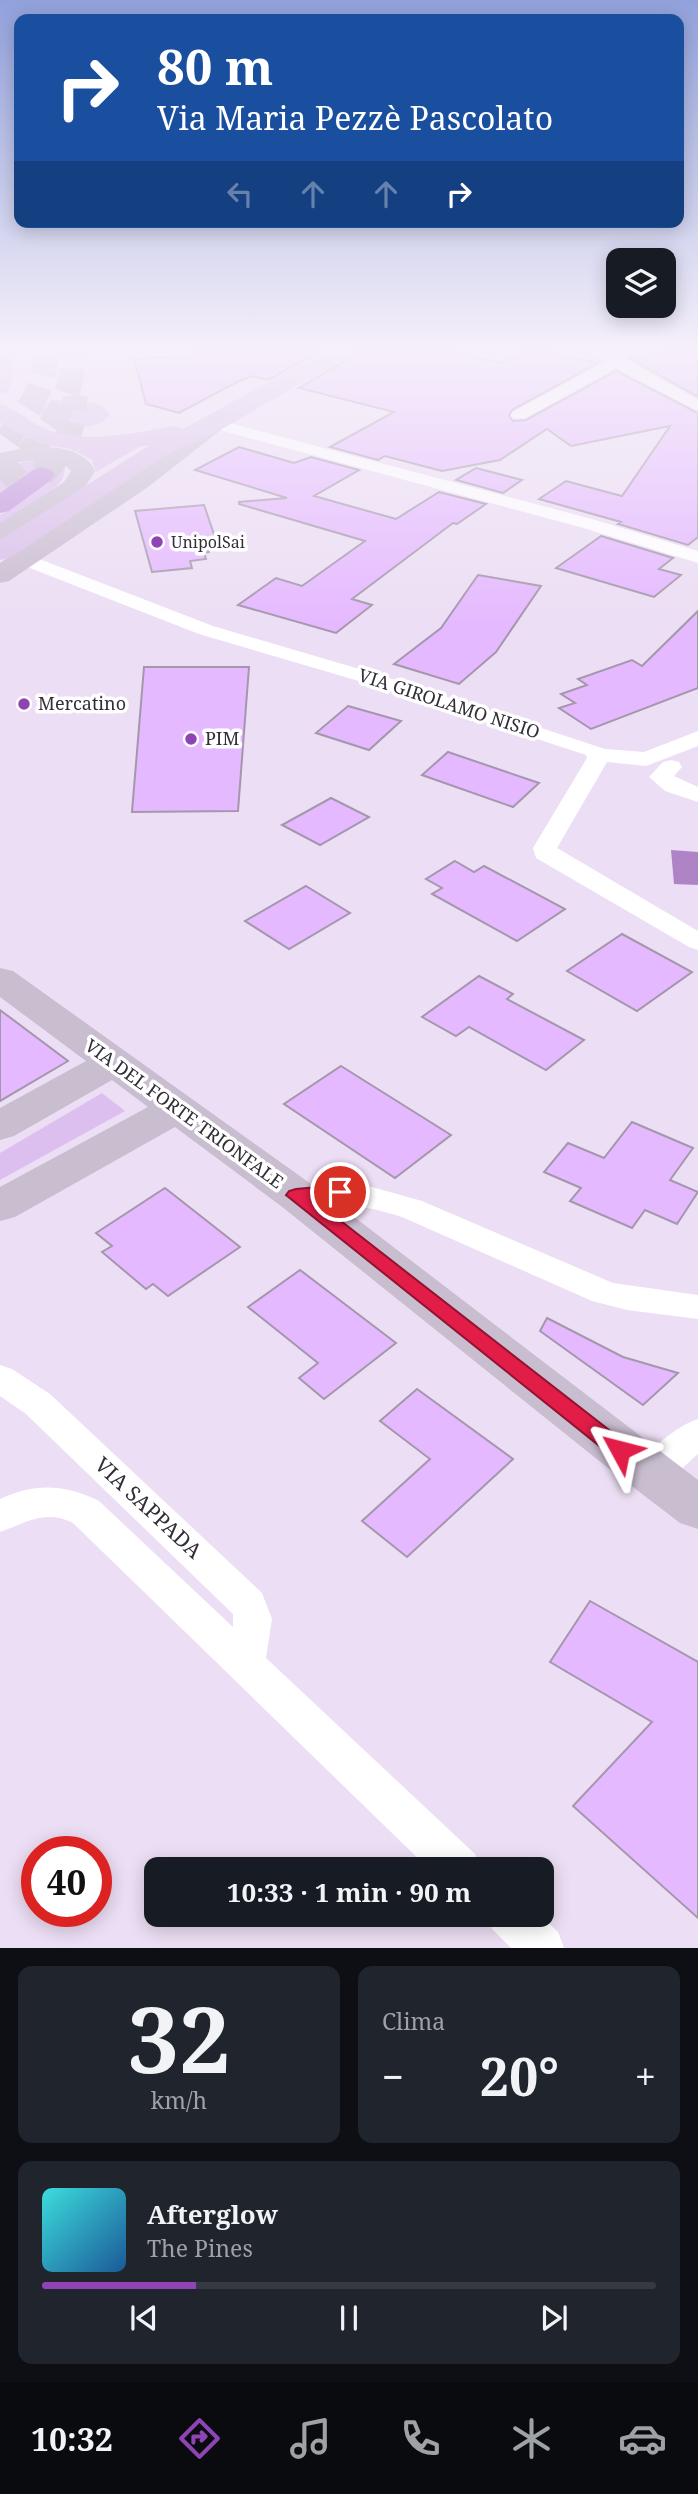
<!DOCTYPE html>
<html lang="it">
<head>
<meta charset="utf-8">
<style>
	:root { --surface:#171b24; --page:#20242c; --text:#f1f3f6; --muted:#9ea1a6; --line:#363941; --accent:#8f44b5 }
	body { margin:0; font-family:"Noto Serif",serif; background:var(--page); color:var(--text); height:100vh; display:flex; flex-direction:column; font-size:26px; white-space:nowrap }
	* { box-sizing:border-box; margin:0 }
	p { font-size:23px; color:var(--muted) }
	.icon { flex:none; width:38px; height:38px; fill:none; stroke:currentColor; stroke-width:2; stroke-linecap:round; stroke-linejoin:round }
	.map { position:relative; height:1948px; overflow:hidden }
	.drawer { display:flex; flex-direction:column; gap:18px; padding:18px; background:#0d0f14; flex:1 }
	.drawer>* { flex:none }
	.banner { position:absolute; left:14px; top:14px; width:670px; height:214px; border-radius:14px; box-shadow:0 4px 18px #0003; background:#1a4fa0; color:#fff; overflow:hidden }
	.controls { position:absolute; left:606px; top:248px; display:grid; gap:14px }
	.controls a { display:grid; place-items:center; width:70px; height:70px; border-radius:14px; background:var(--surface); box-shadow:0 4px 18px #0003; font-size:35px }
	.speed { position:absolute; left:21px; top:1836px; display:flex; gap:14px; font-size:35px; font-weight:700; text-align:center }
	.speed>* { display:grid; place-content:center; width:91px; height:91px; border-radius:50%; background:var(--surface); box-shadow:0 4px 18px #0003; line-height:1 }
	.speed .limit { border:10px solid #d22; background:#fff; color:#111 }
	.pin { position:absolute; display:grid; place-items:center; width:60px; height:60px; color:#fff; margin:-30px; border:4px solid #fff; border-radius:50%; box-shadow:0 2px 7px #0007 }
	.me { position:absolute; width:77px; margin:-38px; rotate:308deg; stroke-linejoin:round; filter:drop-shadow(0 0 5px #0008) }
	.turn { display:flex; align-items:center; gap:24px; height:147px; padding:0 28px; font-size:32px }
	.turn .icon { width:91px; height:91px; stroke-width:2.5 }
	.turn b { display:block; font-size:49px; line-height:60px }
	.lanes { display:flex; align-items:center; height:66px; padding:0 28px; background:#0003; justify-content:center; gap:35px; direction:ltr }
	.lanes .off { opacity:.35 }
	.big { font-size:52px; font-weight:700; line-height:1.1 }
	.drawer .card { flex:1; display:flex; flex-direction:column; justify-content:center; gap:10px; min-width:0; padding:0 24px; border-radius:14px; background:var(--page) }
	.drawer .dial { align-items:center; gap:0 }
	.dial b { font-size:91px; line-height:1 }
	.song { display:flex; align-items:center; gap:21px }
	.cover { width:84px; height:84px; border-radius:10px; background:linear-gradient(135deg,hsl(180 70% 55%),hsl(210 70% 35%)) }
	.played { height:7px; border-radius:4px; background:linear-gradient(90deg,var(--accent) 25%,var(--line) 25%) }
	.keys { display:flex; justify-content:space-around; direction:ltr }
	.heat { display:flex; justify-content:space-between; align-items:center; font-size:38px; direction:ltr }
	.drawer .tiles { flex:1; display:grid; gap:18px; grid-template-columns:1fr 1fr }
	.card:last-child { grid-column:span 2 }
	.trip { position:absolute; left:144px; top:1857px; width:410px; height:70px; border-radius:14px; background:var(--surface); box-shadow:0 4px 18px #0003; font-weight:700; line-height:70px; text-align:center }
	.tab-bar { display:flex; height:112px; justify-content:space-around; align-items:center; background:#090b0e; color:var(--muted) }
	.tab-bar .icon { width:49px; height:49px }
	.tab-bar .on { color:var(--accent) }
	.tab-bar b { font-size:32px; color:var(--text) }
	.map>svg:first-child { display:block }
	.green { fill:#dcbfee }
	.water { fill:#af84c7 }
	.building { fill:#e5b9ff; stroke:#a497ab; stroke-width:2 }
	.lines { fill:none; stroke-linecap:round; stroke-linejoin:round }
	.highway-tunnel { stroke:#c7bbce; stroke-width:25; stroke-dasharray:25 12; stroke-linecap:butt }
	.street { fill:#fff; fill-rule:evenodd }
	.secondary { fill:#c9bdd0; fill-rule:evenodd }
	.primary { fill:#d9bfe9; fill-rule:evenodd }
	.highway { fill:#c094da; fill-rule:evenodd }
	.route { fill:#e11d48; stroke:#92132f; stroke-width:2 }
	.poi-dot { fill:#8f44b5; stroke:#fff; stroke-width:2.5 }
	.labels { text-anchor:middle; stroke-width:7; stroke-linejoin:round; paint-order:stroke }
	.far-poi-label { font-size:16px; fill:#322d36; stroke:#fff; text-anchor:start }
	.poi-label { font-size:18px; fill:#322d36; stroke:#fff; text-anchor:start }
	.street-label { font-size:18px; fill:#322d36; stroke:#fff }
	.near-street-label { font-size:21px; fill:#322d36; stroke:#fff }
</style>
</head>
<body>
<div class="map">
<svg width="698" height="1948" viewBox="0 0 698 1948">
	<rect width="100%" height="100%" fill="#ecdef4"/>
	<!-- green -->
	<g class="green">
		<path d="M 71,399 L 101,405 L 110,414 C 97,435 52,429 38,412 L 40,406 L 53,400 Z"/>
		<path d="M 144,444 L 96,472 L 92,460 L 74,450 Z"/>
		<path d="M 34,460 L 52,462 L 65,469 L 63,478 L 57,486 L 0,524 L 0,515 L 21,501 L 0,498 L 0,468 Z"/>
		<path d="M 102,1093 L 125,1111 L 0,1180 L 0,1153 Z"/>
	</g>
	<!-- water -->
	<path class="water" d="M 671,850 L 698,852 L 698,885 L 674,884 Z"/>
	<!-- building -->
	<g class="building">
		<path d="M 191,351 L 321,351 L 268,380 L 253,376 L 239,381 L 179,413 L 146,404 L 134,359 L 198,355 Z"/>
		<path d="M 355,351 L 452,351 L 502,363 L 523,351 L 545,351 L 598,363 L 512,410 L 509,416 L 513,421 L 526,420 L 616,371 L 698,413 L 698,537 L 688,545 L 618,524 L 621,522 L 539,499 L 566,481 L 622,496 L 670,426 L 571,446 L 547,429 L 500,460 L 442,471 L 385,456 L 378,460 L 330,447 L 394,412 L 299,388 L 350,358 Z"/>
		<path d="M 665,351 L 698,351 L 698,397 L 629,358 Z"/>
		<path d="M 239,447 L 294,463 L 311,457 L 359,470 L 314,496 L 396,519 L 439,492 L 486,504 L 457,524 L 453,523 L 352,599 L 372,605 L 336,633 L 238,605 L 276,578 L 302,586 L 365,541 L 239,504 L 239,502 L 287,498 L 195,470 Z"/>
		<path d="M 476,468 L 522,480 L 503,493 L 456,480 Z"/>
		<path d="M 204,505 L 218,546 L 207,547 L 209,552 L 204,553 L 206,559 L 190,561 L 192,568 L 152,572 L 135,511 Z"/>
		<path d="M 601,536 L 673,558 L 659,569 L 681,575 L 654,597 L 556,568 Z"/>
		<path d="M 478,575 L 541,586 L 496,652 L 459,684 L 394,664 L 441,628 Z"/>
		<path d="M 698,611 L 698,688 L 591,729 L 559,708 L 575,703 L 561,694 L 587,685 L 578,679 L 632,660 L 642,666 Z"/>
		<path d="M 144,667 L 249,667 L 238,811 L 132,812 Z"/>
		<path d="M 348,706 L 401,721 L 369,750 L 316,733 Z"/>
		<path d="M 448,752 L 539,783 L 513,807 L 422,775 Z"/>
		<path d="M 331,798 L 369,817 L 320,845 L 282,825 Z"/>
		<path d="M 455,861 L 474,872 L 484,866 L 565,909 L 517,941 L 432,894 L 442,888 L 426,879 Z"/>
		<path d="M 306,886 L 350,913 L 289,949 L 245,921 Z"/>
		<path d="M 622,934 L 692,972 L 637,1011 L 567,971 Z"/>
		<path d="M 479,976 L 513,994 L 507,999 L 584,1040 L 546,1070 L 469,1027 L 456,1036 L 422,1017 Z"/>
		<path d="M 0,1010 L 68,1061 L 0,1101 Z"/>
		<path d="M 341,1066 L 451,1135 L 395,1178 L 284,1104 Z"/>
		<path d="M 632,1122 L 693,1148 L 670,1180 L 698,1192 L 677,1224 L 645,1210 L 632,1228 L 570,1201 L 581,1188 L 544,1172 L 568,1143 L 604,1158 Z"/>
		<path d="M 165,1188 L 240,1247 L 168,1296 L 153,1284 L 146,1289 L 102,1252 L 112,1246 L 96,1233 Z"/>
		<path d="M 300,1270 L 396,1343 L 324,1399 L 299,1378 L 318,1363 L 248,1307 Z"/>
		<path d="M 547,1318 L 623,1357 L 678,1373 L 643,1405 L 540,1331 Z"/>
		<path d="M 417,1389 L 513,1459 L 407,1557 L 362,1521 L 430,1459 L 380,1421 Z"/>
		<path d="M 590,1601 L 698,1662 L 698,1918 L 573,1806 L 652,1722 L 550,1662 Z"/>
	</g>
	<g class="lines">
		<!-- highway-tunnel -->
		<g class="highway-tunnel">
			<path d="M 7,439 C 27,412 48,386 45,351"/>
			<path d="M 42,475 C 65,452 75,428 75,396"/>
			<path d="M 0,480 C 37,446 78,405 72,351"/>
		</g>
		<!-- street -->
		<g class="street">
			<path d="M 589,351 L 606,351 L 623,358 L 698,400 L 698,411 L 616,368 L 525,418 L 513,418 L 511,415 L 513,412 L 605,362 Z"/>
			<path d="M 214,419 L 592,519 L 698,551 L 698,563 L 580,527 L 208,427 L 206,424 L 208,421 Z"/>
			<path d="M 24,553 L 213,626 L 383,676 L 605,749 L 644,752 L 698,731 L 698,746 L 646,766 L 607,762 L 557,848 L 698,931 L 698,950 L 689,947 L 536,858 L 533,848 L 587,758 L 586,755 L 369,684 L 199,634 L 17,563 L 15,559 L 17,555 Z"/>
			<path d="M 671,760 L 679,762 L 682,767 L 674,776 L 698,787 L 698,802 L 665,791 L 649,777 L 663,762 Z"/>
			<path d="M 333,1181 L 372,1187 L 422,1201 L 613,1283 L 698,1295 L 698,1319 L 627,1310 L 592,1301 L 402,1217 C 380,1210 358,1205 335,1203 C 318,1202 302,1208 285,1203 L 281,1195 L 285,1187 Z"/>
			<path d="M 0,1365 L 12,1369 L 50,1394 L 262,1593 L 272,1619 L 266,1658 L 475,1854 L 481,1869 L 429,1869 L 73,1523 C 45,1509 26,1523 0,1532 L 0,1499 C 35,1483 64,1484 99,1501 L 233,1627 L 233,1614 L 26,1414 L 0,1396 Z"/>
			<path d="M 698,1419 L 698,1454 C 680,1469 664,1492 640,1483 L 634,1473 C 645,1452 676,1426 698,1419 Z"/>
			<path d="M 486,1914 L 539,1914 L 558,1932 L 564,1948 L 511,1948 L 492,1929 Z"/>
		</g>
		<!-- secondary -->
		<g class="secondary">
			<path d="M 214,417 L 222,419 L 225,424 L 222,429 L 148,487 L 9,581 L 0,583 L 0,563 L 130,477 L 206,419 Z"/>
			<path d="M 30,447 C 53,446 85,448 95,471 L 82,492 L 9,539 L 0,542 L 0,523 L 64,482 L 71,471 C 55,452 21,462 0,467 L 0,453 Z"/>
			<path d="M 0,968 L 13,971 L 311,1184 L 698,1480 L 698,1529 L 680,1523 L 603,1464 L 281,1206 L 175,1127 L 15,1217 L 0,1221 L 0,1187 L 148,1107 L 112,1080 L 14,1136 L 0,1140 L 0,1108 L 86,1061 L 0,997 Z"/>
		</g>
		<!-- primary -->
		<g class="primary">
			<path d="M 326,351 L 352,351 L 349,356 L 222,429 L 163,457 L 10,558 L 0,560 L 0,540 L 150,445 C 99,453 43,455 0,422 L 0,404 C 17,408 31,424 48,430 C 88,444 134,433 174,426 L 183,429 Z"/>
			<path d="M 0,353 L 8,355 C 14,364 14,384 8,392 L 0,394 Z"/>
		</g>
		<!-- highway -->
		<path class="highway" d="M 42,467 L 51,470 L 55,475 L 51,480 L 9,511 L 0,513 L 0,493 L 33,470 Z"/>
	</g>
	<!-- sky -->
	<linearGradient id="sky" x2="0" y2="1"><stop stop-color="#91a1db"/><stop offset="0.56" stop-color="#f6f0fa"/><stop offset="1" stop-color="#f6f0fa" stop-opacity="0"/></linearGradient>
	<rect width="698" height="623" fill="url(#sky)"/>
	<!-- route -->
	<path class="route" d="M 340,1185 L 347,1187 L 349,1192 L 347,1197 L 314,1200 L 627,1444 L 630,1450 L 627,1456 L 620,1459 L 612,1456 L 286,1195 L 289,1191 L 296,1189 Z"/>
	<!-- markers -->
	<g class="poi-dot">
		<circle cx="157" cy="542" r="7"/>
		<circle cx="24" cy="704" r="7"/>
		<circle cx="191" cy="739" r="7"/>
	</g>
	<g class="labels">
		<!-- far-poi labels -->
		<g class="far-poi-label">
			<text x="171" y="548">UnipolSai</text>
		</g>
		<!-- poi labels -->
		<g class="poi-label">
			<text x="38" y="710">Mercatino</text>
			<text x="205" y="745">PIM</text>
		</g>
		<!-- street labels -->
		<g class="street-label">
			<text transform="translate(449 704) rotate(18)" y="6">VIA GIROLAMO NISIO</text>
			<text transform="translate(184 1114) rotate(36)" y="6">VIA DEL FORTE TRIONFALE</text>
		</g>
		<!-- near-street labels -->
		<g class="near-street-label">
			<text transform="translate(148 1508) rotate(43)" y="7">VIA SAPPADA</text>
		</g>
	</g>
</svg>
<div class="controls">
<a><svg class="icon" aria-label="layers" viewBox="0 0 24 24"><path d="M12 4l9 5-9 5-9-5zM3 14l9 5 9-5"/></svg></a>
</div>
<div class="speed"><div class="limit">40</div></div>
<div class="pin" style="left:340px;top:1192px;background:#d93025"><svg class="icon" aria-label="arrive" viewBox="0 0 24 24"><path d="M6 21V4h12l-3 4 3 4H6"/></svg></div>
<svg class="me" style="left:620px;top:1450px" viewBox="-20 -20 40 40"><path d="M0-17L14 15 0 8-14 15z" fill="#e11d48" stroke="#fff" stroke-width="4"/></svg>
<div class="trip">10:33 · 1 min · 90 m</div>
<div class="banner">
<div class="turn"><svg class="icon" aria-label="right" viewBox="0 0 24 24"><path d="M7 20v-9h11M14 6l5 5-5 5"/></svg><div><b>80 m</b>Via Maria Pezzè Pascolato</div></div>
<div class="lanes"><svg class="icon off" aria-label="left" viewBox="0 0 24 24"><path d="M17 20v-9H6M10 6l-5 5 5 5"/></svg><svg class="icon off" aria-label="ahead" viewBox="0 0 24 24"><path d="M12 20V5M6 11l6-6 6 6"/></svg><svg class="icon off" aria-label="ahead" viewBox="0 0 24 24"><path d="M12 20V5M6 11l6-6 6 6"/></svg><svg class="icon" aria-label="right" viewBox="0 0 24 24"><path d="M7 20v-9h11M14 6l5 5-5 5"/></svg></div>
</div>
</div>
<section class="drawer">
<div class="tiles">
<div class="card dial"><b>32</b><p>km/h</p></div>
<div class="card"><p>Clima</p>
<div class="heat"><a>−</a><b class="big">20°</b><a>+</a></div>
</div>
<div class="card">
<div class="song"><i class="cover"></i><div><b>Afterglow</b><p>The Pines</p></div></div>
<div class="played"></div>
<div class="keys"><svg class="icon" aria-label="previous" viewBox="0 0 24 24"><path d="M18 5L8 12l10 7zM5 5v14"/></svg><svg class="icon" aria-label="pause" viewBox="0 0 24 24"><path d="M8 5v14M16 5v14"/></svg><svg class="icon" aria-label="next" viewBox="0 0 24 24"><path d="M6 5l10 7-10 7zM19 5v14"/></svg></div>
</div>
</div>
</section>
<nav class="tab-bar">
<b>10:32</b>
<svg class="icon on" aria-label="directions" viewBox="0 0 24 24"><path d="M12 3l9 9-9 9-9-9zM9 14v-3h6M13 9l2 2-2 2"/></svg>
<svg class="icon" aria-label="music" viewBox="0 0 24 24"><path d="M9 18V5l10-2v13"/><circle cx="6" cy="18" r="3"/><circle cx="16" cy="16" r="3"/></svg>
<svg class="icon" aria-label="phone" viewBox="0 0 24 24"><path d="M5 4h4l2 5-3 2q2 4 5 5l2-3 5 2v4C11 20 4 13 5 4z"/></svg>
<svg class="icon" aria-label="climate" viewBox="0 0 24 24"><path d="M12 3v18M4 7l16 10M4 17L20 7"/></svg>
<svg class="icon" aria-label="car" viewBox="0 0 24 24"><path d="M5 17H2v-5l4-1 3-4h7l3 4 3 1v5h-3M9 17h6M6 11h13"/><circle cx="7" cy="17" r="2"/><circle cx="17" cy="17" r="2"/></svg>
</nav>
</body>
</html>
